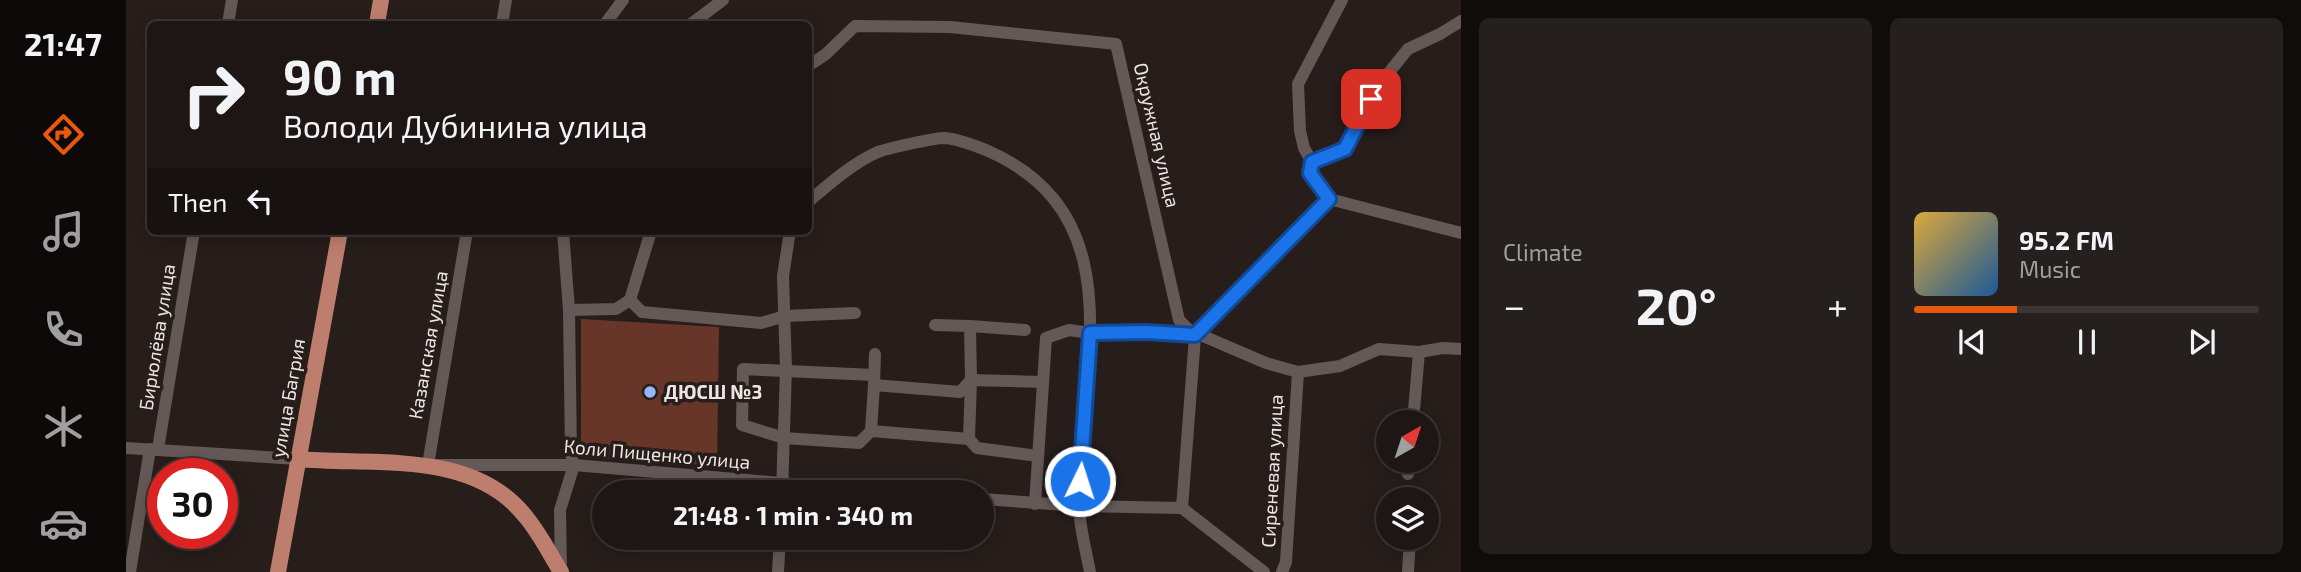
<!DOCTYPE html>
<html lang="en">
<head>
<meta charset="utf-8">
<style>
	:root { --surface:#1d1614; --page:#251f1d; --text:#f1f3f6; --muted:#a09fa0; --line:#3b3534; --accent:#ea580c }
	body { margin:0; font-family:"Exo 2",sans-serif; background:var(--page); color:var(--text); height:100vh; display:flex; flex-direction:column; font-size:26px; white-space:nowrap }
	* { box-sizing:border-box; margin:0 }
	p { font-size:23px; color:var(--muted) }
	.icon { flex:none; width:38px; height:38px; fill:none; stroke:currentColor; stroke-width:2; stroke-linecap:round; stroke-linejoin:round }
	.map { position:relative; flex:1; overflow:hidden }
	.details { display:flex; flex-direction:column; gap:18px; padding:18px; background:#100c0b; width:840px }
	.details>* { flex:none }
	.guide { position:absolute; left:21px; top:21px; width:665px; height:214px; border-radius:10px; box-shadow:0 4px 18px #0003,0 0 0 2px var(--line); background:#1d1614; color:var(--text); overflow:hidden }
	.needle { width:46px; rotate:39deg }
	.tools { position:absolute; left:1250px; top:410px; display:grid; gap:14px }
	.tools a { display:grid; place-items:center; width:63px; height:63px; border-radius:50%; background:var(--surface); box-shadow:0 4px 18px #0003,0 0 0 2px var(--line); font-size:35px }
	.speed { position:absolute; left:21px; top:458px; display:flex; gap:14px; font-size:35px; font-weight:700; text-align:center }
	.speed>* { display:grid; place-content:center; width:91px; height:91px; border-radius:50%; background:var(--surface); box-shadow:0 4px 18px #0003,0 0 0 2px var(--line); line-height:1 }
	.speed .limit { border:10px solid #d22; background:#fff; color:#111 }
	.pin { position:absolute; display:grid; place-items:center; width:60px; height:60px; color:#fff; margin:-30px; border-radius:14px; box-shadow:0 4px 10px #0006 }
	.me { position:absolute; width:77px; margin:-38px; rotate:4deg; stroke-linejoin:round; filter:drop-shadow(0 0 5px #0008) }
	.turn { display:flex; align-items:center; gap:24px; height:147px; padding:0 21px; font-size:32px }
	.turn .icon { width:91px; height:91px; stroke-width:2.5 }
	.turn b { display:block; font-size:49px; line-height:60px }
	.then { display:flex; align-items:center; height:66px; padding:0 21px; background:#0003; gap:14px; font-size:26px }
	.big { font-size:52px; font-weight:700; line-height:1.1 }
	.details .widget { flex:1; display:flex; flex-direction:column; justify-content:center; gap:10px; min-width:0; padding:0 24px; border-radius:10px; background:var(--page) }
	.song { display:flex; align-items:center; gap:21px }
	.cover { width:84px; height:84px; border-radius:10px; background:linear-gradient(135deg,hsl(40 70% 55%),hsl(210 70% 35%)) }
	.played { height:7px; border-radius:4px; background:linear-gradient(90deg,var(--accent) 30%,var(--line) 30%) }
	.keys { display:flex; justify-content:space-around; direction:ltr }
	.heat { display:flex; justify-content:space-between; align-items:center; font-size:38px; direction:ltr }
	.details .tiles { flex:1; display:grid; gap:18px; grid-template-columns:repeat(2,1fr) }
	.trip { position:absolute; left:466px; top:480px; width:402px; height:70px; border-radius:35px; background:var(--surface); box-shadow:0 4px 18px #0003,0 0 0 2px var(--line); font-weight:700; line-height:70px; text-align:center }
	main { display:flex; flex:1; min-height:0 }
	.tabs { display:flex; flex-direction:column; width:126px; justify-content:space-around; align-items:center; background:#0c0908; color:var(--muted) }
	.tabs .icon { width:49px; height:49px }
	.tabs .selected { color:var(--accent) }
	.tabs b { font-size:32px; color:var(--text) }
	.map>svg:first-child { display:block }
	.green { fill:#683629 }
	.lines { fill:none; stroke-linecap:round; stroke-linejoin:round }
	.minor { stroke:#645956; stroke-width:12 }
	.major { stroke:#be7e6d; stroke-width:16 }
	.route-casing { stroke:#114b97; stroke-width:18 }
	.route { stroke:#1a73e8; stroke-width:12 }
	.poi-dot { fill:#99b5fd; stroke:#271d1b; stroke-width:2.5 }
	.labels { text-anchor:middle; stroke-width:7; stroke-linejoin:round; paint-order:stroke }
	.street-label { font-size:19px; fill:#ece5e3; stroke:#271d1b }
	.poi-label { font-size:19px; font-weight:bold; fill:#ece5e3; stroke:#271d1b; text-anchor:start }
</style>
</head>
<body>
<main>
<nav class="tabs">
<b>21:47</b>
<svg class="icon selected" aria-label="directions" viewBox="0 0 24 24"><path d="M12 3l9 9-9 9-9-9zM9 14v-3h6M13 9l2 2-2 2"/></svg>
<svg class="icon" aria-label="music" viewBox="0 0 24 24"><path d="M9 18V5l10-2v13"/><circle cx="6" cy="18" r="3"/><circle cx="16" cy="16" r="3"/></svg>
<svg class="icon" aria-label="phone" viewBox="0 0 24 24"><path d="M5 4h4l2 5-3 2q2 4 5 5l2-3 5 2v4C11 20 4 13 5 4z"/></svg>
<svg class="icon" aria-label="climate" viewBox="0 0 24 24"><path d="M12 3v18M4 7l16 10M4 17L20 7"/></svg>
<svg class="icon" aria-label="car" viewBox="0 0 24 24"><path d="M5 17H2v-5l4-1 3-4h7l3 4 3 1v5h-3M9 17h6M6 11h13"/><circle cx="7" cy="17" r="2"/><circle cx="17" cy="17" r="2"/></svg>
</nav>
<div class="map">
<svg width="1335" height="572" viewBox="0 0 1335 572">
	<rect width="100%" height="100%" fill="#271d1b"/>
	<!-- green -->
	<path class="green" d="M 455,319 L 593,327 L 591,466 L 455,457 Z"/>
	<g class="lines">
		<!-- minor -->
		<g class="minor">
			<path d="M 1216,0 L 1172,84 L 1174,131 L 1178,148 L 1186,162 L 1184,173 L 1203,199 L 1335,233"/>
			<path d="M 102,24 L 106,0"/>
			<path d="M 376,24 L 380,0"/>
			<path d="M 479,24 L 497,0"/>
			<path d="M 565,24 L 597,0"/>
			<path d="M 682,66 L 700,54 L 729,26 L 824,27 L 990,44 L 1053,320 L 1069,336 L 1056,508"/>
			<path d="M 1186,162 L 1219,150 L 1252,86 L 1282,49 L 1314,34 L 1335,21"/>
			<path d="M 682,202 C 702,185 728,162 752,152 C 763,148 808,138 819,138 C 833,139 847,145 860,150 C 1013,216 952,375 953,504 C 953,526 960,550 964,572"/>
			<path d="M 341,231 L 302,465 L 448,465 L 758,492"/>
			<path d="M 504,300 L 516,312 L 635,323 L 659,316 L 729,313"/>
			<path d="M 443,310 L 490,309 L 504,300 L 525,231"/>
			<path d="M 809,325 L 844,326"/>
			<path d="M 899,330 L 844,326 L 845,380 L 917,382"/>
			<path d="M 1069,336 L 1203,199"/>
			<path d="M 749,354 L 748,385 L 834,392 L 845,380"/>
			<path d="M 748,385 L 745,431 L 733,443 L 658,438 L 616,425 L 617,369 L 748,375"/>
			<path d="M 1287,422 L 1293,352"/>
			<path d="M 745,431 L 843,439 L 845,380"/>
			<path d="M 843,439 L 851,448 L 912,456"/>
			<path d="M 0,448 L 172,459"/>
			<path d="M 32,449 L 68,231"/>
			<path d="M 1282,474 L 1283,460"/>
			<path d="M 656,492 L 660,369 L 657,276 L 664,231"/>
			<path d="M 856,499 L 953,506 L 1056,508 L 1138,572"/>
			<path d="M 909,504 L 920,338 L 943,330 L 964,333 L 1021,332 L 1077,336 L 1140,363 L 1172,372 L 1214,366 L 1253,349 L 1293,352 L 1317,348 L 1335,349"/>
			<path d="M 675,541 L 787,545 L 788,537"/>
			<path d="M 435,571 L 434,510 L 448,465 L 445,454 L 443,310 L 437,231"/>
			<path d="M 4,572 L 24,449"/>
			<path d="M 652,572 L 654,537"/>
			<path d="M 1156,572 L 1160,562 L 1172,372"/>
			<path d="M 1282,572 L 1284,537"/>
		</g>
		<!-- major -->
		<g class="major">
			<path d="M 251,24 L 255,0"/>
			<path d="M 172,459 C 248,466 347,449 400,517 C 414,534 424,554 435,572"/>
			<path d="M 152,572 L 214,231"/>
		</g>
	</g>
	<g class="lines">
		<!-- route casing -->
		<g class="route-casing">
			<path id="route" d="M 954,481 L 964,333 L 1021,332 L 1069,335 L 1203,199 L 1184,173 L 1186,162 L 1219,149 L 1245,99"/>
		</g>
		<!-- route -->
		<use href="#route" class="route"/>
	</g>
	<!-- markers -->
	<circle class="poi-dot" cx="524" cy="392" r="7"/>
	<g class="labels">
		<!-- street labels -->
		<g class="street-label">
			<text transform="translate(1031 135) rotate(77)" y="7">Окружная улица</text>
			<text transform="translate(31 337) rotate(-81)" y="7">Бирюлёва улица</text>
			<text transform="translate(302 345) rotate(-80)" y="7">Казанская улица</text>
			<text transform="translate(162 398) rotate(-80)" y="7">улица Багрия</text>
			<text transform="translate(531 454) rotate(5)" y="7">Коли Пищенко улица</text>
			<text transform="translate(1146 471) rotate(-87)" y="7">Сиреневая улица</text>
		</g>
		<!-- poi labels -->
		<g class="poi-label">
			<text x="538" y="399">ДЮСШ №3</text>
		</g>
	</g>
</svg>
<div class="tools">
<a><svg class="needle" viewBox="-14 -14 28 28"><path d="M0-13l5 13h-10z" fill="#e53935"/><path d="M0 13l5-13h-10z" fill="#a09fa0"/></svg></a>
<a><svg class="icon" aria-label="layers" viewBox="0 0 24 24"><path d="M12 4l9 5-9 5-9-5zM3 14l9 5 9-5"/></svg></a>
</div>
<div class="speed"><div class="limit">30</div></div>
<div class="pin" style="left:1245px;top:99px;background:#d93025"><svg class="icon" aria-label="arrive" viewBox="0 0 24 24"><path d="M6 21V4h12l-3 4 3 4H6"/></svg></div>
<svg class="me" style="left:954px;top:481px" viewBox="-20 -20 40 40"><circle r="17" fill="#1a73e8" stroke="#fff" stroke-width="3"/><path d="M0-11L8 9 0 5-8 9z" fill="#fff"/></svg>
<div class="trip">21:48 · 1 min · 340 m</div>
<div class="guide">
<div class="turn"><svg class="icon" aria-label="right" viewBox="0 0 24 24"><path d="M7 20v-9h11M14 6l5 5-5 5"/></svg><div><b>90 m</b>Володи Дубинина улица</div></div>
<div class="then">Then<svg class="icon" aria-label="left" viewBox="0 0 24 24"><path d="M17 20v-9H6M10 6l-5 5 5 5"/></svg></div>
</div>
</div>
<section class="details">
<div class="tiles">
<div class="widget"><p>Climate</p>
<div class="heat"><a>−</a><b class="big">20°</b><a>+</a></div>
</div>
<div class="widget">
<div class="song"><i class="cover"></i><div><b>95.2 FM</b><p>Music</p></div></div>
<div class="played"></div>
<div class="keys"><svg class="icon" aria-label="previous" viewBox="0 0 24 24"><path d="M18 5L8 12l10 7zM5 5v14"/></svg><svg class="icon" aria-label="pause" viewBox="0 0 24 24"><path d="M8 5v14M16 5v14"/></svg><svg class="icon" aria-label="next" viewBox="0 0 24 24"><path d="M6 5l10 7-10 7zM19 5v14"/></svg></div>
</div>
</div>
</section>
</main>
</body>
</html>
